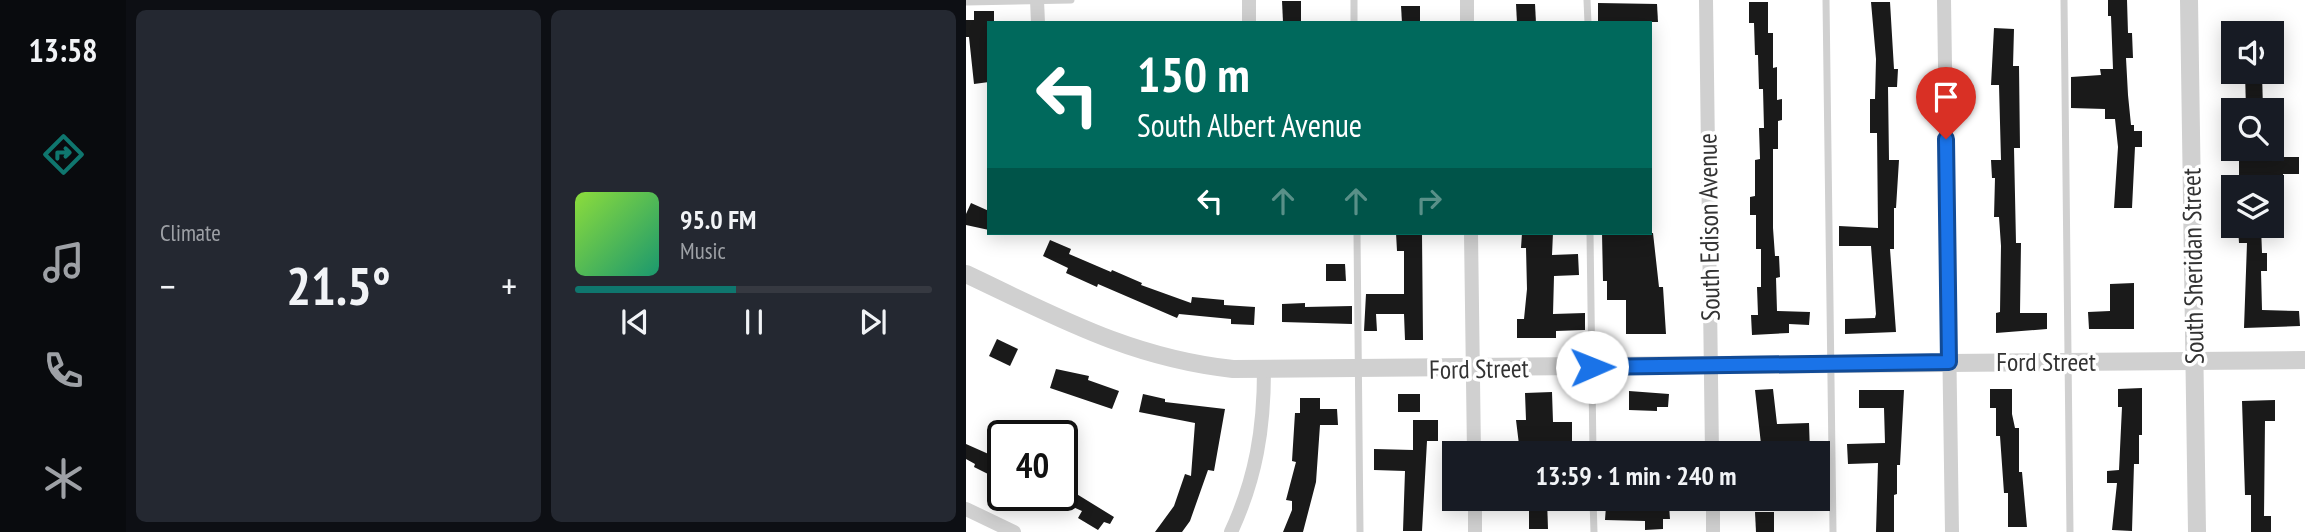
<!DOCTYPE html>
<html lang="en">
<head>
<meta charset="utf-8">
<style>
	:root { --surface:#171b24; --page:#242831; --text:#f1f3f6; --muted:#9ea1a6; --line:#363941; --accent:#0f766e }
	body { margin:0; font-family:"PT Sans Narrow",sans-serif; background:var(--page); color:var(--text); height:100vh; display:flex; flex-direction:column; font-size:26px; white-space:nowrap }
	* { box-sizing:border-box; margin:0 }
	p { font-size:23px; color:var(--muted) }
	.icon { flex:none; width:38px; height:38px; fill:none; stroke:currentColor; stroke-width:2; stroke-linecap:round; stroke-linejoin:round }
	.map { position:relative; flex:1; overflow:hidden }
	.side { display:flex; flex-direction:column; gap:10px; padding:10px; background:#0d0f14; width:840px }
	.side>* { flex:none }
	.top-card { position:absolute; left:21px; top:21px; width:665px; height:214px; border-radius:0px; box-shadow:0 4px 18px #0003; background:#00695c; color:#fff; overflow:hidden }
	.controls { position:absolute; left:1255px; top:21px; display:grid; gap:14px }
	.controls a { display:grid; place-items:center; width:63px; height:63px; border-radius:0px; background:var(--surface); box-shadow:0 4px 18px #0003; font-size:35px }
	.speed { position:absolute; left:21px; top:420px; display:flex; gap:14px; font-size:35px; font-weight:700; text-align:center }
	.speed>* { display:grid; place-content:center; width:91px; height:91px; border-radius:50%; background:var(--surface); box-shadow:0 4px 18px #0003; line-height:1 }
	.speed .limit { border:4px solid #111; border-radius:10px; background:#fff; color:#111 }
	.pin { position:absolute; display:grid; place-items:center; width:60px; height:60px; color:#fff; margin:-72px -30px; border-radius:50% 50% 50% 0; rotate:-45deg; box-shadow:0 0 7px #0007 }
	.pin .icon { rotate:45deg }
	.me { position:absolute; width:77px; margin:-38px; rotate:89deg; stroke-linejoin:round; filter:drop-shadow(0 0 5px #0008) }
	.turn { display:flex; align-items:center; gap:24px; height:147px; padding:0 35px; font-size:32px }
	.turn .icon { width:91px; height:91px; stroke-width:2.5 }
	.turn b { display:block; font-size:49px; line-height:60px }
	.lanes { display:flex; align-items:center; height:66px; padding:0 35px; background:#0003; justify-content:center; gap:35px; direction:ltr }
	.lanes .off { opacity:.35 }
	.big { font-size:52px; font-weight:600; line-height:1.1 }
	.side .tile { flex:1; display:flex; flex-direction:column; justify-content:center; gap:10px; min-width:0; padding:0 24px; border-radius:10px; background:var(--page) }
	.song { display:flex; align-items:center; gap:21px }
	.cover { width:84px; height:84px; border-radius:10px; background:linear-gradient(135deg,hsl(90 70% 55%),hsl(160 70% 35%)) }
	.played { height:7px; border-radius:4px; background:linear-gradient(90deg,var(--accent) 45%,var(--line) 45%) }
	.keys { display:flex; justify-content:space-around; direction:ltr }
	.heat { display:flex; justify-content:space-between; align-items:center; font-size:38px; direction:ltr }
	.side .tiles { flex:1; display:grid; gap:10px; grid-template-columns:repeat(2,1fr) }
	.trip { position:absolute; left:476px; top:441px; width:388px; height:70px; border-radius:0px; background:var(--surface); box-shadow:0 4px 18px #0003; font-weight:600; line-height:70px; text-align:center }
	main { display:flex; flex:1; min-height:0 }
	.menu { display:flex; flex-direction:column; width:126px; justify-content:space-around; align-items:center; background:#090b0e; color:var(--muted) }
	.menu .icon { width:49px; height:49px }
	.menu .current { color:var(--accent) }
	.menu b { font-size:32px; color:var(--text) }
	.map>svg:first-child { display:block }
	.building { fill:#1a1a1a }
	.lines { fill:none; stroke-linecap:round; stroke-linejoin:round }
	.service { stroke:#d0d0d0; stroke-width:7 }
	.minor { stroke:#d0d0d0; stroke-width:14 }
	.tertiary { stroke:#d0d0d0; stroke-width:18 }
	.route-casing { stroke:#114b97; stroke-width:18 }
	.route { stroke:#1a73e8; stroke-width:12 }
	.labels { text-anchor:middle; stroke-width:7; stroke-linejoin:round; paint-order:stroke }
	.street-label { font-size:26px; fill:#333; stroke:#fff }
</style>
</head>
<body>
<main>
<nav class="menu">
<b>13:58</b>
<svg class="icon current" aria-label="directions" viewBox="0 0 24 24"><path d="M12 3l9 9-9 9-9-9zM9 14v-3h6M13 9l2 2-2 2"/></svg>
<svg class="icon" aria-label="music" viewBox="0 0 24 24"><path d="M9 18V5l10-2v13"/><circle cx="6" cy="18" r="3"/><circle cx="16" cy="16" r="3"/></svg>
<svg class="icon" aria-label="phone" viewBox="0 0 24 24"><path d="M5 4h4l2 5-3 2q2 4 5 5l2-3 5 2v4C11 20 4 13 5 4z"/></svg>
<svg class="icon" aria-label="climate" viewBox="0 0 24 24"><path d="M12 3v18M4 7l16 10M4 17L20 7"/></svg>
</nav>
<section class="side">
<div class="tiles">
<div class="tile"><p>Climate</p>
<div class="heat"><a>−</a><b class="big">21.5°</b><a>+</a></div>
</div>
<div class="tile">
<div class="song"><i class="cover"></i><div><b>95.0 FM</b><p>Music</p></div></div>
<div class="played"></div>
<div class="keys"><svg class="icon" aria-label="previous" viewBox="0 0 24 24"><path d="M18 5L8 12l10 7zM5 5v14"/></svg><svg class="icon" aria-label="pause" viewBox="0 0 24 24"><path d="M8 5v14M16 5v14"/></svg><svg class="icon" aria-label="next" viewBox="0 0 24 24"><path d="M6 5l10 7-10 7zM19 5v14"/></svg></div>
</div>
</div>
</section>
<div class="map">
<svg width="1339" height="532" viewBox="0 0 1339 532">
	<rect width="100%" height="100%" fill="#fff"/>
	<!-- building -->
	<g class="building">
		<path d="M 1142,0 L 1161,0 L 1162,33 L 1166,33 L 1167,58 L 1160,58 L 1162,95 L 1165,125 L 1168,125 L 1168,131 L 1176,131 L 1176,147 L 1169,147 L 1166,208 L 1148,208 L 1152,147 L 1149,119 L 1139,119 L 1139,109 L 1105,108 L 1105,77 L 1135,75 L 1134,69 L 1147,69 L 1145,16 L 1142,16 Z"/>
		<path d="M 316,1 L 335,1 L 335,22 L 317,22 Z"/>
		<path d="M 783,2 L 802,2 L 802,33 L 807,33 L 807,68 L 811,67 L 811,100 L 816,99 L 816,120 L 812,121 L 812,149 L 807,149 L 807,228 L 809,256 L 813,256 L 814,277 L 810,278 L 811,311 L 844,312 L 843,325 L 823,324 L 823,333 L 786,335 L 785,315 L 792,315 L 791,287 L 795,287 L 795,249 L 790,249 L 790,215 L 784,215 L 784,197 L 789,196 L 789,160 L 794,159 L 793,128 L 798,128 L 797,89 L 793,89 L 792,55 L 789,55 L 788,23 L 783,23 Z"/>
		<path d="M 905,2 L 924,2 L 928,69 L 932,69 L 931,87 L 922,87 L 923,160 L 933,160 L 930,208 L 928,208 L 928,249 L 924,249 L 930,332 L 879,334 L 879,319 L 909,318 L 910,314 L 905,246 L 873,246 L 873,226 L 912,228 L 911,133 L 904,133 L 904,99 L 909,99 L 910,59 Z"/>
		<path d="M 632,3 L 691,4 L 692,22 L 632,22 Z"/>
		<path d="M 550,4 L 569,4 L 570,23 L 551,23 Z"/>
		<path d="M 435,6 L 454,6 L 454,23 L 436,23 Z"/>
		<path d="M 8,11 L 28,11 L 28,23 L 23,23 L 23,82 L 8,84 L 3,37 L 0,37 L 0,20 L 8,20 Z"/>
		<path d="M 1028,28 L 1048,29 L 1047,66 L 1053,66 L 1054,148 L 1048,148 L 1050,243 L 1055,243 L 1054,313 L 1081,313 L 1081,329 L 1030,333 L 1030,313 L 1034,312 L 1035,246 L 1033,217 L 1028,217 L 1029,178 L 1026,178 L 1025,160 L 1035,160 L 1033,85 L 1025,85 Z"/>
		<path d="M 1279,72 L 1296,72 L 1297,110 L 1280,110 Z"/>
		<path d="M 1308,152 L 1308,157 L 1333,157 L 1333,174 L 1317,174 L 1317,185 L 1289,185 L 1289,178 L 1273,178 L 1273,153 Z"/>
		<path d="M 5,203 L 23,211 L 23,230 L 0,225 L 0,214 Z"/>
		<path d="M 1272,226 L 1295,226 L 1296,253 L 1301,253 L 1301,271 L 1295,271 L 1296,310 L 1333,311 L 1334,326 L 1278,328 L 1281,243 L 1273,243 Z"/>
		<path d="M 430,233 L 456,233 L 457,340 L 439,340 L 438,314 L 410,314 L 411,331 L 398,331 L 400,294 L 438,294 L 438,251 L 431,251 Z"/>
		<path d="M 556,233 L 587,233 L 586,255 L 612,254 L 613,275 L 588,276 L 587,314 L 619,313 L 619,330 L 590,331 L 590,338 L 551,338 L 551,319 L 558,319 L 561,289 L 560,248 L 555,248 Z"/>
		<path d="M 636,233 L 687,233 L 693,287 L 697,287 L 700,334 L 660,334 L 660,300 L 641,300 L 641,281 L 637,281 Z"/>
		<path d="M 84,240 L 105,249 L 103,254 L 145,272 L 146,270 L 176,283 L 175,285 L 225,303 L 226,297 L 258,300 L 258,305 L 289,307 L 288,325 L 265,324 L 265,319 L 213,314 L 211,318 L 132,284 L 131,287 L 100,273 L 102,268 L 77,256 Z"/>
		<path d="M 360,264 L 379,264 L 380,281 L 360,281 Z"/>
		<path d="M 1168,283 L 1168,329 L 1123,329 L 1122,312 L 1144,311 L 1144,284 Z"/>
		<path d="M 339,303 L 339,307 L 386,306 L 386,324 L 316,322 L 316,304 Z"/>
		<path d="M 31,339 L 52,349 L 44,366 L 23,356 Z"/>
		<path d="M 90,369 L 123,376 L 122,380 L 153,391 L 146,409 L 84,388 Z"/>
		<path d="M 1176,388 L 1176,435 L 1173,435 L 1173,464 L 1168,464 L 1166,531 L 1146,530 L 1151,483 L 1141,483 L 1141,471 L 1153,470 L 1156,407 L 1152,407 L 1152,389 Z"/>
		<path d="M 807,389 L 811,424 L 843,423 L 844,453 L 796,453 L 789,390 Z"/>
		<path d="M 1024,389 L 1046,389 L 1046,414 L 1049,428 L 1053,428 L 1053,472 L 1056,472 L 1061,527 L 1042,527 L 1042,493 L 1038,493 L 1034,436 L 1030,436 L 1030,408 L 1024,408 Z"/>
		<path d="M 893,390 L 938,390 L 934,465 L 931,465 L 931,494 L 928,495 L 928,532 L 910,532 L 912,463 L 882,464 L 881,444 L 919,443 L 918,408 L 893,408 Z"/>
		<path d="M 663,391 L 703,394 L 702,407 L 691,407 L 691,411 L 663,410 Z"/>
		<path d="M 586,392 L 587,422 L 606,422 L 606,453 L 554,453 L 550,420 L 560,420 L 559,393 Z"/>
		<path d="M 177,394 L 199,399 L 199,402 L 259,409 L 248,471 L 242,470 L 224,521 L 216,532 L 189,532 L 208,506 L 219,474 L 225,476 L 229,423 L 173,412 Z"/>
		<rect x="432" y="394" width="22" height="18"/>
		<path d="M 334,398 L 354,398 L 354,409 L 371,409 L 372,425 L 354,425 L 350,482 L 337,532 L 317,532 L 326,510 L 326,501 L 320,500 L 330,462 L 326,461 L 329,413 L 334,413 Z"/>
		<path d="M 1309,400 L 1309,421 L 1299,421 L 1298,516 L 1305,516 L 1305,532 L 1285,532 L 1285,495 L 1279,495 L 1276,401 Z"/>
		<path d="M 447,420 L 472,420 L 472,441 L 461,441 L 456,531 L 437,531 L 439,471 L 408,470 L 408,449 L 447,450 Z"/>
		<path d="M 0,444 L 36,460 L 28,477 L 8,467 L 9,464 L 0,459 Z"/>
		<path d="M 96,485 L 148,517 L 144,524 L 138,522 L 132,530 L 112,518 L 116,511 L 96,502 Z"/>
		<path d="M 563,499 L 581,499 L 582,529 L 563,529 Z"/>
		<path d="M 703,505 L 704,519 L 697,519 L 697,529 L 679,530 L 679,521 L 639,520 L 640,506 Z"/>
		<path d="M 789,512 L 808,512 L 808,532 L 790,532 Z"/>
	</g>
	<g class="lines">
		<!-- service -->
		<g class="service">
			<path d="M 388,0 L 388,23"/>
			<path d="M 621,0 L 622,23"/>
			<path d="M 860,0 L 867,532"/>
			<path d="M 1098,0 L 1104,532"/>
			<path d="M 0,2 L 105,0"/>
			<path d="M 391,233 L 394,532"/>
			<path d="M 624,233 L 627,453"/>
			<path d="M 627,499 L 628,532"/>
		</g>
		<!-- minor -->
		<g class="minor">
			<path d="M 71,0 L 72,23"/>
			<path d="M 283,0 L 283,23"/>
			<path d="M 501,0 L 501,23"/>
			<path d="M 740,0 L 746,453"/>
			<path d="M 978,0 L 986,532"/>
			<path d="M 505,233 L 508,453"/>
			<path d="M 509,499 L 509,532"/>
			<path d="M 747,499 L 747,532"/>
			<path d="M 0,509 L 48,532"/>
			<path d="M 265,532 C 290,478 298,429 298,370"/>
		</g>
		<!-- tertiary -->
		<g class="tertiary">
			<path d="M 1223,0 L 1231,532"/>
			<path d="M 0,274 C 91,317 165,358 267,369 L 1339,360"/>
		</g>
	</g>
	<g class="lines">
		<!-- route casing -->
		<g class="route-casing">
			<path id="route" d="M 626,367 L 983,362 L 980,139"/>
		</g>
		<!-- route -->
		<use href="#route" class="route"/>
	</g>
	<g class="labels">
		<!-- street labels -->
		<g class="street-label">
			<text transform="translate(743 227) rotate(-91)" y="9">South Edison Avenue</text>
			<text transform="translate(1227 266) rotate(-91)" y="9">South Sheridan Street</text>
			<text x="1080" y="371">Ford Street</text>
			<text transform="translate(513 369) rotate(-1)" y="9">Ford Street</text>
		</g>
	</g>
</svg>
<div class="controls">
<a><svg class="icon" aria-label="sound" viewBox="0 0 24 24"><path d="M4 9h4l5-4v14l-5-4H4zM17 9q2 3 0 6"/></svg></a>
<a><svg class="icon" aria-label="search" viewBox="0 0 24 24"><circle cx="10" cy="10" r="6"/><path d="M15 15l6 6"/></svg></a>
<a><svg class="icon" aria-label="layers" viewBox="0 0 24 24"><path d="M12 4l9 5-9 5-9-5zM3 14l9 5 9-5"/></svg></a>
</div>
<div class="speed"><div class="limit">40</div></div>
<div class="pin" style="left:980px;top:139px;background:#d93025"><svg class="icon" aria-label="arrive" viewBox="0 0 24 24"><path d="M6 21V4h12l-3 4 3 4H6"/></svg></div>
<svg class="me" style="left:626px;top:367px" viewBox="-20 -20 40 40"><circle r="19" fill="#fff"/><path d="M0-13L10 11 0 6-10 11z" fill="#1a73e8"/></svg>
<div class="trip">13:59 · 1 min · 240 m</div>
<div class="top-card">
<div class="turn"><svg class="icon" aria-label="left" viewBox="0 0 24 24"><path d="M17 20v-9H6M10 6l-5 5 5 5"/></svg><div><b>150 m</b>South Albert Avenue</div></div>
<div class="lanes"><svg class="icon" aria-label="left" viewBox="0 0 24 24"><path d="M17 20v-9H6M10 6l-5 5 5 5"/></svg><svg class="icon off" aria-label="ahead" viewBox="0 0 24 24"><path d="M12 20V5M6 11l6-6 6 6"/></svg><svg class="icon off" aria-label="ahead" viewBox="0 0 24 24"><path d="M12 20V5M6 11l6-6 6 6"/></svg><svg class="icon off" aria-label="right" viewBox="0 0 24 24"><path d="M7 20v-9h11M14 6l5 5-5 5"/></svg></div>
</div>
</div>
</main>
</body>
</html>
